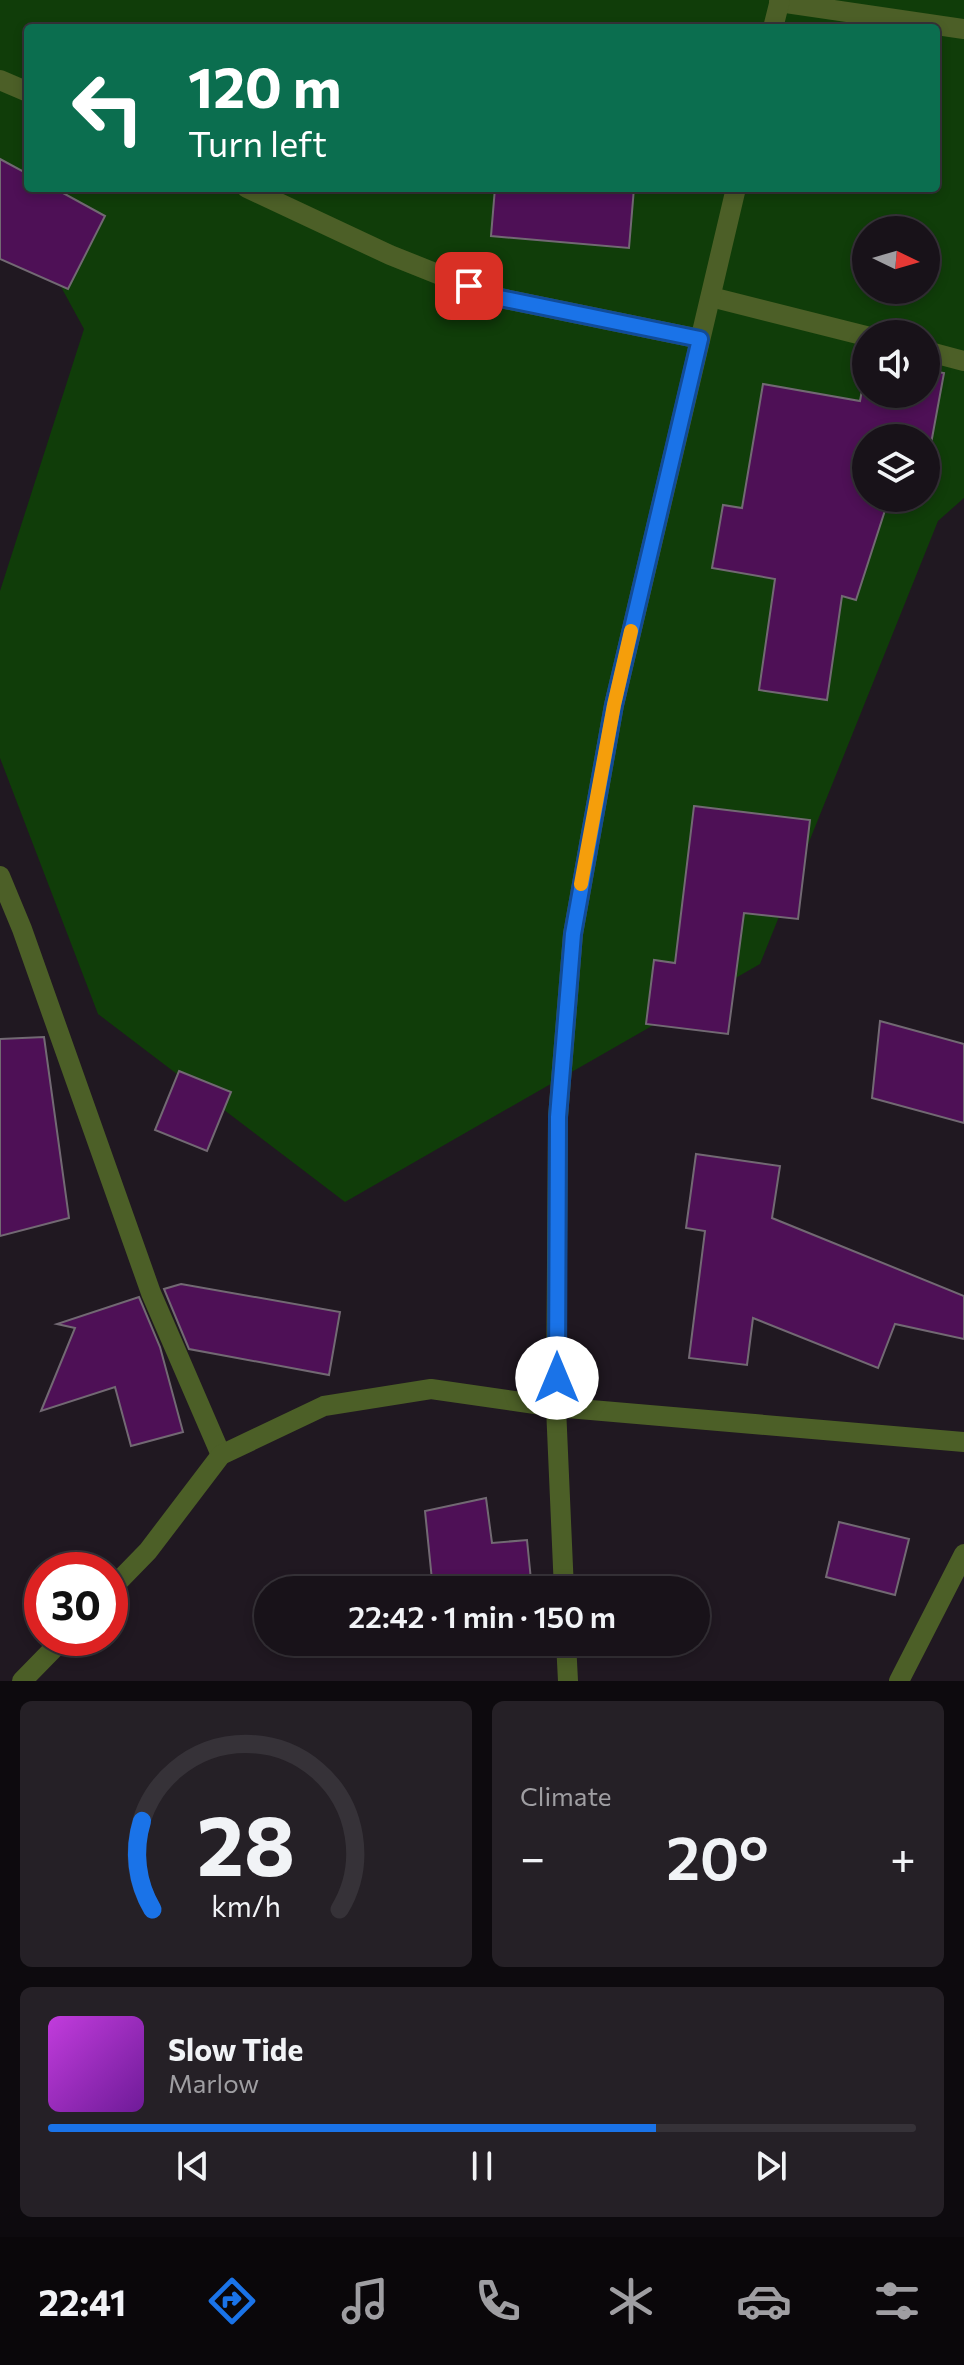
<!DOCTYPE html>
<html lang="en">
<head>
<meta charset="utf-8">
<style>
	:root { --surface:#181219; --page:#252026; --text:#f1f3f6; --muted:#9f9ea2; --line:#363238; --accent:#1a73e8 }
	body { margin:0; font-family:Commissioner,sans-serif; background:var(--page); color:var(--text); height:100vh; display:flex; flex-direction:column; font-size:30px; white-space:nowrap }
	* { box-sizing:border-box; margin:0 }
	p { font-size:26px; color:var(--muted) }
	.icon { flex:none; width:44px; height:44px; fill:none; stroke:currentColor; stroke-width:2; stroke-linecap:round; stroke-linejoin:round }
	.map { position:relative; height:1681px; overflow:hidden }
	.details { display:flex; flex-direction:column; gap:20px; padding:20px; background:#0d0a0e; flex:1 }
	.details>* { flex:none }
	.top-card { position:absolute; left:24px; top:24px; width:916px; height:168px; border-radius:8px; box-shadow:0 4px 12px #0003,0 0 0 2px var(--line); background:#0b6e4f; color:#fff; overflow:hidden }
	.needle { width:52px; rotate:95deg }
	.buttons { position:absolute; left:852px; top:216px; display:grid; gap:16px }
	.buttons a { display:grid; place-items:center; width:88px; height:88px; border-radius:50%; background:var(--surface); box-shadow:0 4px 12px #0003,0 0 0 2px var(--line); font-size:40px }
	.speed { position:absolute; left:24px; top:1552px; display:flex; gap:16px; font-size:40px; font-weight:700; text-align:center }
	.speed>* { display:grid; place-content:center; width:104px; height:104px; border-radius:50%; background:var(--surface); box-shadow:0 4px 12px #0003,0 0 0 2px var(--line); line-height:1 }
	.speed .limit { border:12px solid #d22; background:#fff; color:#111 }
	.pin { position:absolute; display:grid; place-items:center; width:68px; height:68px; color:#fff; margin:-34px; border-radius:16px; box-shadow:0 4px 12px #0006 }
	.me { position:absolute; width:88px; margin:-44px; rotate:0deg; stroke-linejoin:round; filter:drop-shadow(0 0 6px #0008) }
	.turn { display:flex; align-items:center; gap:28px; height:168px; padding:0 32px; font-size:36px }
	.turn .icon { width:104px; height:104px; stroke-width:2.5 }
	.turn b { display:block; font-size:56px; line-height:68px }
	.big { font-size:60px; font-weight:600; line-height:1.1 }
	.details .card { flex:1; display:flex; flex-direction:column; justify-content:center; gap:12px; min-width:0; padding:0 28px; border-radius:12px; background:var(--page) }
	.details .dial { align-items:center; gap:0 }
	.dial svg { height:208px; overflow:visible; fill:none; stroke:var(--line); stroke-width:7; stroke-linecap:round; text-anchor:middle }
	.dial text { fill:var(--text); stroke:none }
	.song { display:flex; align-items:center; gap:24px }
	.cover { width:96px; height:96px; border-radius:12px; background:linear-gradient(135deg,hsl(290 70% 55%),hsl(280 70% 35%)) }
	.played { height:8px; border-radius:4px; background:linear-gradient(90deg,var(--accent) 70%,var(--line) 70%) }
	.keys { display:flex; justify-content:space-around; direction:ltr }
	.heat { display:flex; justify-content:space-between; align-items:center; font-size:44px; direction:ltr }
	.details .tiles { flex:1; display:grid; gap:20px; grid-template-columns:1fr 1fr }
	.card:last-child { grid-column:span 2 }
	.trip { position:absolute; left:254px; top:1576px; width:456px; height:80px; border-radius:40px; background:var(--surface); box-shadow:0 4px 12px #0003,0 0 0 2px var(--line); font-weight:600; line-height:80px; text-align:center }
	.tabs { display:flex; height:128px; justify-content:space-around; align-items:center; background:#0a070a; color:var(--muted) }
	.tabs .icon { width:56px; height:56px }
	.tabs .current { color:var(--accent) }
	.tabs b { font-size:36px; color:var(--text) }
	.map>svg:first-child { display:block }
	.green { fill:#103d09; fill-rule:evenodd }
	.building { fill:#4e1056; stroke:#726973; stroke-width:2 }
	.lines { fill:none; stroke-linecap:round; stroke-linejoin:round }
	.minor { stroke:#4c5f27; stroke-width:20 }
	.route-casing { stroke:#114b97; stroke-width:20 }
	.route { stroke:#1a73e8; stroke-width:14 }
	.slow { stroke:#f59e0b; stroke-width:14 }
</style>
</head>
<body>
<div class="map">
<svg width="964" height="1681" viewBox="0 0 964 1681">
	<rect width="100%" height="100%" fill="#201821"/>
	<!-- green -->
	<path class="green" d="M 0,0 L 964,0 L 964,498 L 938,521 L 760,964 L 345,1202 L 98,1014 L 0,758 L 0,591 L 84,329 L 0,175 ZM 28,28 L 936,28 L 936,188 L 28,188 ZM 866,230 L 926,230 L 926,290 L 866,290 ZM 866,334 L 926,334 L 926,394 L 866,394 ZM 866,438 L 926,438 L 926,498 L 866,498 Z"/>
	<!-- building -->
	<g class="building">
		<path d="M 0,159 L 28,174 L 28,188 L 54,188 L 105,216 L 68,289 L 0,259 Z"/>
		<path d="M 495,188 L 634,188 L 629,248 L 491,236 Z"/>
		<path d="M 866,369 L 866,394 L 926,394 L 926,370 L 944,373 L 926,471 L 926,438 L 866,438 L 866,498 L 889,498 L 856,600 L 842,596 L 827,700 L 759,690 L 775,579 L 712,568 L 723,505 L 742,508 L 763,384 L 860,401 Z"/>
		<path d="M 694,806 L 810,820 L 798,919 L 744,913 L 728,1034 L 646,1024 L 654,960 L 675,963 Z"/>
		<path d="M 880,1021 L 964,1044 L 964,1123 L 872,1098 Z"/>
		<path d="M 44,1037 L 69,1218 L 0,1236 L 0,1039 Z"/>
		<path d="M 179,1071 L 231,1092 L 207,1151 L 155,1130 Z"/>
		<path d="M 696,1154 L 780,1166 L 772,1218 L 964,1296 L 964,1339 L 895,1324 L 878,1368 L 753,1318 L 747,1365 L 689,1358 L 705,1231 L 686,1228 Z"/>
		<path d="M 181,1284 L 340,1312 L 329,1375 L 189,1349 L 164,1289 Z"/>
		<path d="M 139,1297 L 160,1347 L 183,1432 L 131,1446 L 115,1387 L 41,1411 L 75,1328 L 57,1324 Z"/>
		<path d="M 486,1498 L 492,1543 L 527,1540 L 532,1590 L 433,1590 L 425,1511 Z"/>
		<path d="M 839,1522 L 909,1539 L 895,1595 L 826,1577 Z"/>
	</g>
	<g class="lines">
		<!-- minor -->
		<g class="minor">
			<path d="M 779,2 L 964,29"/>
			<path d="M 773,28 L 780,0"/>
			<path d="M 0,80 L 28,92"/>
			<path d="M 247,188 L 390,255 L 495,297 L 700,339"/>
			<path d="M 711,297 L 866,336"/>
			<path d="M 926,351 L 964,361"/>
			<path d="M 0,876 L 22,929 L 151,1293 L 221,1455"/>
			<path d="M 110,1590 L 148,1551 L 221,1455 L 324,1406 L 431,1389 L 556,1407 L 964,1442"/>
			<path d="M 564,1590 L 556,1407 L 558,1117 L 573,934 L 614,705 L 736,188"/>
			<path d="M 566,1642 L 568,1681"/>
			<path d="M 22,1681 L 64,1638"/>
			<path d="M 899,1681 L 964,1554"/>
		</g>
	</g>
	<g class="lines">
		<!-- route casing -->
		<g class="route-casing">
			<path id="route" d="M 469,286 L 495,297 L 700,339 L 614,705 L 573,934 L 558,1117 L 557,1378"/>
		</g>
		<!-- route -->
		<use href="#route" class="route"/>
		<!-- slow -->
		<path class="slow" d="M 581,884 L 614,705 L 631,631"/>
	</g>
</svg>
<div class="buttons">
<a><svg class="needle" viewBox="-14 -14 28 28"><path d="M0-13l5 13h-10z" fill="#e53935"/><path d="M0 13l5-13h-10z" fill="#9f9ea2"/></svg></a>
<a><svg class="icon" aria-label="sound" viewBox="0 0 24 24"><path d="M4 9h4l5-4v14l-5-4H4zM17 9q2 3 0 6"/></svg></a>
<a><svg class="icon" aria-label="layers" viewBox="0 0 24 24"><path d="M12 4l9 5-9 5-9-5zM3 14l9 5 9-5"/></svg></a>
</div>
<div class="speed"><div class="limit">30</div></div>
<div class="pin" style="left:469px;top:286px;background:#d93025"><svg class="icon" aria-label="arrive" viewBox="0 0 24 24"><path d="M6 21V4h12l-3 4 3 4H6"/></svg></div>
<svg class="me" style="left:557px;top:1378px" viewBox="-20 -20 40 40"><circle r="19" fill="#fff"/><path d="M0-13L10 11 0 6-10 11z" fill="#1a73e8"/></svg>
<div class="trip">22:42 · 1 min · 150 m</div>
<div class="top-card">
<div class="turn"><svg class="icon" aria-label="left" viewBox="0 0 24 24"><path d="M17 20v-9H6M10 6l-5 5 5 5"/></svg><div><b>120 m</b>Turn left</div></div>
</div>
</div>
<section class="details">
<div class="tiles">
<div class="card dial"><svg viewBox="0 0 100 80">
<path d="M14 69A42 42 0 1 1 86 69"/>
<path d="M14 69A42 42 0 0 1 10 35" stroke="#1a73e8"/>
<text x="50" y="56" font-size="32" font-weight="700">28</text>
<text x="50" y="72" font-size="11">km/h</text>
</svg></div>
<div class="card"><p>Climate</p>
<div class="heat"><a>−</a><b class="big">20°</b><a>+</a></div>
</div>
<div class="card">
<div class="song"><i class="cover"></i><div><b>Slow Tide</b><p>Marlow</p></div></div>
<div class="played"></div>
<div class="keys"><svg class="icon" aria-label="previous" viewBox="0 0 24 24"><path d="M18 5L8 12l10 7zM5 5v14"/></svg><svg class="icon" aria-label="pause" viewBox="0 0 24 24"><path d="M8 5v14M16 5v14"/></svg><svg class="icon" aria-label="next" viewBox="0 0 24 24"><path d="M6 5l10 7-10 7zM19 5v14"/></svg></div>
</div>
</div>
</section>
<nav class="tabs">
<b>22:41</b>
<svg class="icon current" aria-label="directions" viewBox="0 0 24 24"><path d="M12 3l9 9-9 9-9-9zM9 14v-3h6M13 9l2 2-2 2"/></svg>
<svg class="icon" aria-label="music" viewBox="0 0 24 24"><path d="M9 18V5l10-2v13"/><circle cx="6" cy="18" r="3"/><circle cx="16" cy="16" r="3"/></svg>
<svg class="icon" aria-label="phone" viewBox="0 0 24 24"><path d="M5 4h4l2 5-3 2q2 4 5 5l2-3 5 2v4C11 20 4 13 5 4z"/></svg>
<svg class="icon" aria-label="climate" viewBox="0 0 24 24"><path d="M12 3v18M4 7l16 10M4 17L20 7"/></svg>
<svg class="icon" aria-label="car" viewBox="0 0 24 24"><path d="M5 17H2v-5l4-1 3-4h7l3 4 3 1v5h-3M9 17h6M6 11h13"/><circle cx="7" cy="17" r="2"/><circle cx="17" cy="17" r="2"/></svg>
<svg class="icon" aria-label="filters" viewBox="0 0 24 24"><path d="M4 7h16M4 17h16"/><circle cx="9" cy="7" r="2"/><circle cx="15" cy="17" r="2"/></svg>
</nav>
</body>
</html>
